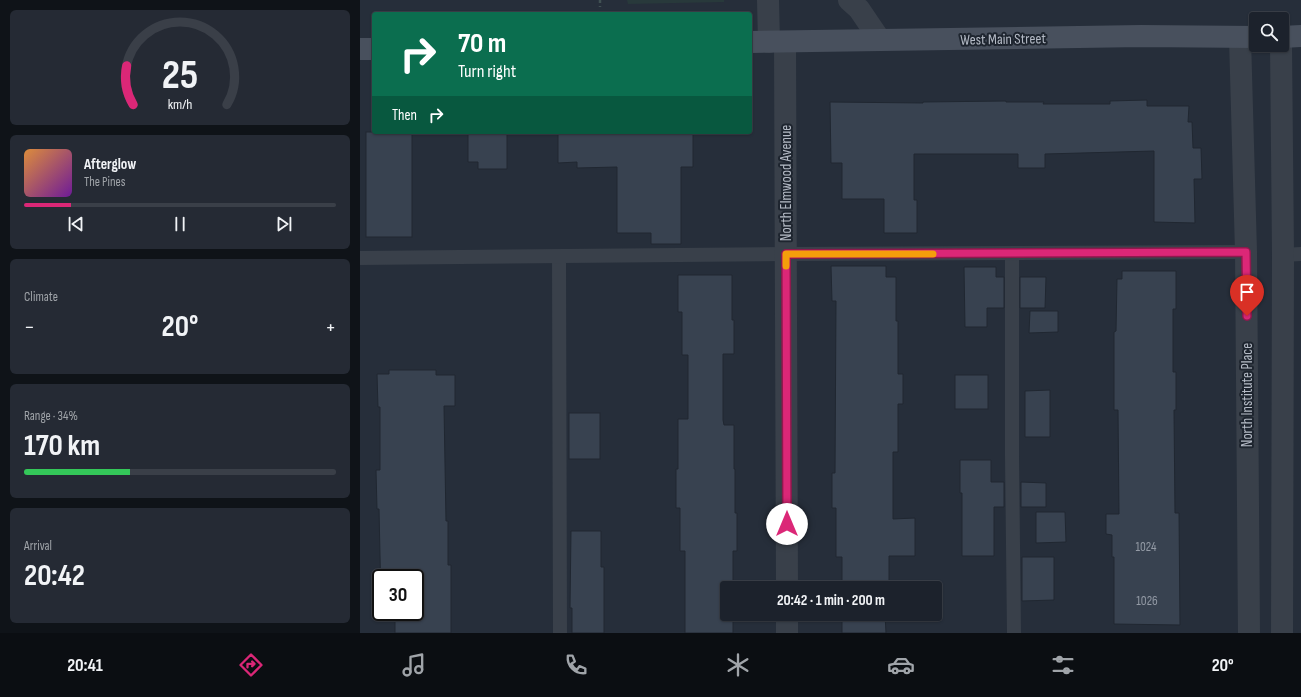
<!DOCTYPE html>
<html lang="en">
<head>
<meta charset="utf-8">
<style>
	:root { --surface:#1c222c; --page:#252a34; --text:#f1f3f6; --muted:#a0a4a9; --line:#3a3f48; --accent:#db2777 }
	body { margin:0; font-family:"Sofia Sans Condensed",sans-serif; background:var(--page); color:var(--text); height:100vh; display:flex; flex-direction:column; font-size:15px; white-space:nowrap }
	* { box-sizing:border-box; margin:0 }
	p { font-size:13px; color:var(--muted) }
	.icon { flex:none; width:22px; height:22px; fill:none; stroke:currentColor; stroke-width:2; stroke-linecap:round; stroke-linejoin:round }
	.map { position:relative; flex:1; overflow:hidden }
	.side { display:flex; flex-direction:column; gap:10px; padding:10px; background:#0f1318; width:360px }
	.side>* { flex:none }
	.banner { position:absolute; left:12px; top:12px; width:380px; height:122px; border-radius:4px; box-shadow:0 1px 3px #0004,0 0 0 1px var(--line); background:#0b6e4f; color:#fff; overflow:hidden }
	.fabs { position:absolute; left:889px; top:12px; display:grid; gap:8px }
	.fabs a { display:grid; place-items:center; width:40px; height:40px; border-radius:4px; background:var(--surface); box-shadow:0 1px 3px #0004,0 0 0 1px var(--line); font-size:20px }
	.speed { position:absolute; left:12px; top:569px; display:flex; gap:8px; font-size:20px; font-weight:700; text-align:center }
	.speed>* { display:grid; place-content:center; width:52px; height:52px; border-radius:50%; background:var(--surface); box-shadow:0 1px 3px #0004,0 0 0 1px var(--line); line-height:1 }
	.speed .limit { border:2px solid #111; border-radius:6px; background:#fff; color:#111 }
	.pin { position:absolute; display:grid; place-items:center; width:34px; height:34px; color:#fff; margin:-41px -17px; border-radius:50% 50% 50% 0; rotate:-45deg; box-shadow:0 0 4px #0007 }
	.pin .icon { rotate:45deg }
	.me { position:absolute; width:44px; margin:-22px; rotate:0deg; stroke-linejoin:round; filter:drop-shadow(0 0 3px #0008) }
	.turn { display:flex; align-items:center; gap:14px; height:84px; padding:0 20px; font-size:18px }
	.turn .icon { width:52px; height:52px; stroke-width:2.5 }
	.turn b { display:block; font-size:28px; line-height:34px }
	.then { display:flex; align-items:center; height:38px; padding:0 20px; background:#0003; gap:8px; font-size:15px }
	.big { font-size:30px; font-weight:700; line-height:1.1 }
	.side .card { flex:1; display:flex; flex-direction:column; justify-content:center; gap:6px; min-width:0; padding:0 14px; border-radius:6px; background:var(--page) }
	.side .dial { align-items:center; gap:0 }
	.dial svg { height:104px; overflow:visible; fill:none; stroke:var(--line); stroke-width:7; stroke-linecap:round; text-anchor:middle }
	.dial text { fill:var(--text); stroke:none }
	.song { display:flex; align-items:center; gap:12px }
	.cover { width:48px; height:48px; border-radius:6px; background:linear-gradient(135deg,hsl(30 70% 55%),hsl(280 70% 35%)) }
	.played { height:4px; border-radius:2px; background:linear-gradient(90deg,var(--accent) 15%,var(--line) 15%) }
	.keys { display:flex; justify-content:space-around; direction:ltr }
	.heat { display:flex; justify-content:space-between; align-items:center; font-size:22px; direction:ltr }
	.charge { height:6px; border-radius:3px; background:linear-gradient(90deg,#34c759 34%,var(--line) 0) }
	.trip { position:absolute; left:360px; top:581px; width:222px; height:40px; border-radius:4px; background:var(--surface); box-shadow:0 1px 3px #0004,0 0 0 1px var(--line); font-weight:700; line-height:40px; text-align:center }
	.menu { display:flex; height:64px; justify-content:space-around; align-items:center; background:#0b0e12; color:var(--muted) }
	.menu .icon { width:28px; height:28px }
	.menu .current { color:var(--accent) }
	.menu b { font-size:18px; color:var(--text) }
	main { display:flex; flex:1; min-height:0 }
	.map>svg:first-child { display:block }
	.green { fill:#28393b }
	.building { fill:#384250; stroke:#202731 }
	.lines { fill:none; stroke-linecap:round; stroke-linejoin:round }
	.path { stroke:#415153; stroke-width:2.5; stroke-dasharray:3 3; stroke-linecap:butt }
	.lane { stroke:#39404a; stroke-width:14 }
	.street { stroke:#39404a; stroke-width:22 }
	.secondary { stroke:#48505d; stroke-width:22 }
	.route-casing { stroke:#8e194d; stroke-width:10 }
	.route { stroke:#db2777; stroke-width:7 }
	.slow { stroke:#f59e0b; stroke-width:7 }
	.labels { text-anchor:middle; stroke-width:4; stroke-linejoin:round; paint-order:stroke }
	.number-label { font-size:13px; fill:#949ba6 }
	.street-label { font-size:15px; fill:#b5bbc6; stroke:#1e252f }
</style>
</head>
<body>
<main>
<section class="side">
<div class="card dial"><svg viewBox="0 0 100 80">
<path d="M14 69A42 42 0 1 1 86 69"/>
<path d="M14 69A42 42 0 0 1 9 39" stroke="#db2777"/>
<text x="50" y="56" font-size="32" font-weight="700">25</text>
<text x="50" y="72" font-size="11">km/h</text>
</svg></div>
<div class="card">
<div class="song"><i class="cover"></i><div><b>Afterglow</b><p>The Pines</p></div></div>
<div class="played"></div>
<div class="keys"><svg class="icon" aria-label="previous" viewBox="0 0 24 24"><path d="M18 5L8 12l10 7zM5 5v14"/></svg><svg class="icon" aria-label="pause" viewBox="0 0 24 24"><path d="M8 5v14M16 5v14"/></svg><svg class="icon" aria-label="next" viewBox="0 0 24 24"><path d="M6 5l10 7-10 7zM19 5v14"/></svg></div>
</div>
<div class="card"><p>Climate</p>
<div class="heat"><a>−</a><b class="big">20°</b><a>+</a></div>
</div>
<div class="card"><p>Range · 34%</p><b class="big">170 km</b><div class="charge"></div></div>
<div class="card"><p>Arrival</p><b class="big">20:42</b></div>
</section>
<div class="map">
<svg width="941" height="633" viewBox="0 0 941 633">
	<rect width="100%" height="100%" fill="#262e3a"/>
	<!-- green -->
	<path class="green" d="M 267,0 L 364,0 L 364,2 L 268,4 Z"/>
	<!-- building -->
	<g class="building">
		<path d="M 787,100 L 787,106 L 829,106 L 828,122 L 832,122 L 833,148 L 841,148 L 842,179 L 834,179 L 835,223 L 794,222 L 794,151 L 685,154 L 685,168 L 658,168 L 658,154 L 554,154 L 554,200 L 557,200 L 557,233 L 524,233 L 524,199 L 482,199 L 482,163 L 471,163 L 470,102 L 563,103 L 563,102 L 646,101 L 646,102 L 684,102 L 683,104 L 750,104 L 750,101 Z"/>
		<rect x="6" y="132" width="46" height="105"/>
		<path d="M 108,132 L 147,132 L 147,169 L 118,169 L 118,162 L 108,162 Z"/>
		<path d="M 198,132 L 333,132 L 333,167 L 321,167 L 321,244 L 291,244 L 291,233 L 257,233 L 257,167 L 217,168 L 217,162 L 198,163 Z"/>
		<path d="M 471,266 L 526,266 L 526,277 L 536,277 L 536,321 L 538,321 L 538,374 L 543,374 L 543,404 L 538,404 L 538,452 L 533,452 L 533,519 L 555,518 L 555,556 L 529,556 L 529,588 L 482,588 L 482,557 L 476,557 L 476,508 L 472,508 L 472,473 L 475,473 L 476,301 L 472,301 Z"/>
		<path d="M 604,267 L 636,267 L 636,277 L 644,277 L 644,308 L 627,308 L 627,327 L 605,327 Z"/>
		<path d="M 762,271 L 816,271 L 816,309 L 813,309 L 813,372 L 816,372 L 816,410 L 814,410 L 815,513 L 819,513 L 820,625 L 754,624 L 754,557 L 752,557 L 752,535 L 746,534 L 746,514 L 759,514 L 758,410 L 754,410 L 754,332 L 756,331 L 757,279 L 762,279 Z"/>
		<path d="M 318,275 L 372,275 L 372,320 L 374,320 L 374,354 L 363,354 L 363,420 L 364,425 L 374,425 L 374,469 L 375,469 L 375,513 L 377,513 L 377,551 L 373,551 L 373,588 L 367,588 L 367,614 L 373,614 L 373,633 L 325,633 L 325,551 L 320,551 L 320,508 L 316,508 L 316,469 L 318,469 L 318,419 L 328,419 L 328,355 L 322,355 L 322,312 L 318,312 Z"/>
		<path d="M 660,277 L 686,277 L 685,308 L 660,308 Z"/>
		<path d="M 670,311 L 698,311 L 698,332 L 669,333 Z"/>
		<path d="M 29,370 L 76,370 L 76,375 L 95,375 L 95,406 L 84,406 L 86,521 L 88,521 L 88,565 L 91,565 L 91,633 L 35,633 L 35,612 L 55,612 L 55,578 L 21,578 L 21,602 L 19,509 L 17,509 L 16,470 L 20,470 L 20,407 L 18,407 L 17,374 L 29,374 Z"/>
		<rect x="595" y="375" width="33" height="34"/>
		<path d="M 690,390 L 690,437 L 665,437 L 665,391 Z"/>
		<rect x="209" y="413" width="31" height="46"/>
		<path d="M 600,460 L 631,460 L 631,482 L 644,482 L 644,507 L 634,507 L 634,556 L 602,556 L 602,493 L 600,493 Z"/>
		<path d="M 661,482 L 686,483 L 686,507 L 661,507 Z"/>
		<path d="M 676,512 L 705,512 L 706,542 L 676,543 Z"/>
		<path d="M 211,531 L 241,531 L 241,567 L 244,567 L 244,633 L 212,633 L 212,608 L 210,608 Z"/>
		<path d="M 662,557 L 694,557 L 694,600 L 662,601 Z"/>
		<path d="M 482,614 L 525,614 L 526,633 L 482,633 Z"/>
	</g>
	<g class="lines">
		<!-- path -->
		<path class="path" d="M 240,0 L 240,7"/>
		<!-- lane -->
		<g class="lane">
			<path d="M 652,254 L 652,456 L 654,633"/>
			<path d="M 923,255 L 941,254"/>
			<path d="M 199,257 L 200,633"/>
			<path d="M 0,258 L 426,254 L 886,252"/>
		</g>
		<!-- street -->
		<g class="street">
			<path d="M 408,0 L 409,42"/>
			<path d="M 489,0 L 499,9 L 520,40"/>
			<path d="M 880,38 L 886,252 L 889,633"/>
			<path d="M 425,42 L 427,588"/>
			<path d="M 921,45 L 923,255 L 922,633"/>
			<path d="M 427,614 L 427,633"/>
		</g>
		<!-- secondary -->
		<g class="secondary">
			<path d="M 922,37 L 941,36"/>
			<path d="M 390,42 L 781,36 L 896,37"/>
			<path d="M 0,49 L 14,49"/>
		</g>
	</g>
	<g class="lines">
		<!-- route casing -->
		<g class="route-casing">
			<path id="route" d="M 427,524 L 426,254 L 886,252 L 887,316"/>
		</g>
		<!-- route -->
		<use href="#route" class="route"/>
		<!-- slow -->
		<path class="slow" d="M 426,266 L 426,254 L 573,254"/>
	</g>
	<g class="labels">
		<!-- number labels -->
		<g class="number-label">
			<text x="786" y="551">1024</text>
			<text x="787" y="605">1026</text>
		</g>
		<!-- street labels -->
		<g class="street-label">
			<text transform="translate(643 39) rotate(-1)" y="5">West Main Street</text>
			<text transform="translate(426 183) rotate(-90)" y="5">North Elmwood Avenue</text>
			<text transform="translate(887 395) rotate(-90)" y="5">North Institute Place</text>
		</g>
	</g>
</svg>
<div class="fabs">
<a><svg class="icon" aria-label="search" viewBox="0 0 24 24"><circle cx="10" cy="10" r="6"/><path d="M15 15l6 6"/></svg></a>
</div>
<div class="speed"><div class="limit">30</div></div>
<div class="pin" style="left:887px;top:316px;background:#d93025"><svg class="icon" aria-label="arrive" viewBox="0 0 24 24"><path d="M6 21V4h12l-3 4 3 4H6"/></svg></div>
<svg class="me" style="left:427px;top:524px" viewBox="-20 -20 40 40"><circle r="19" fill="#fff"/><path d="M0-13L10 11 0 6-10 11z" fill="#db2777"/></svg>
<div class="trip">20:42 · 1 min · 200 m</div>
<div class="banner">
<div class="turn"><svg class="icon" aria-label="right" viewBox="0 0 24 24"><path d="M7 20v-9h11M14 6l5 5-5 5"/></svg><div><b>70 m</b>Turn right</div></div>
<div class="then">Then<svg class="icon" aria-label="right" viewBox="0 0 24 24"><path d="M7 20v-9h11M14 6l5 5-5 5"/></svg></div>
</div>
</div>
</main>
<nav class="menu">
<b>20:41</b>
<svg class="icon current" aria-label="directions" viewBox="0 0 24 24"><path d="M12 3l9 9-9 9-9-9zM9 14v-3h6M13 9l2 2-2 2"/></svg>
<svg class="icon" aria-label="music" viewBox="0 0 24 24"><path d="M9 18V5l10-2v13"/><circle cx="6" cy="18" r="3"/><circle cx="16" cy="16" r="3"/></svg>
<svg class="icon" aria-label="phone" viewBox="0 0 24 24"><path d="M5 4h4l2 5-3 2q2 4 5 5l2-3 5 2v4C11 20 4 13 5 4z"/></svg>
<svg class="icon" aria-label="climate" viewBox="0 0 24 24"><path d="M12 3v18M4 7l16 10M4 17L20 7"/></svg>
<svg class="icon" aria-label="car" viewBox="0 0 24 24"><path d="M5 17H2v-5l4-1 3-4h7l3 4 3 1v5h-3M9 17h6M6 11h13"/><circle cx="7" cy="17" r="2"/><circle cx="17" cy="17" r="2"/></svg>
<svg class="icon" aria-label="filters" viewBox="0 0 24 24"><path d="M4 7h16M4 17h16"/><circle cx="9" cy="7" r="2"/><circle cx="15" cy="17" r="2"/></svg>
<b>20°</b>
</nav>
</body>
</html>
